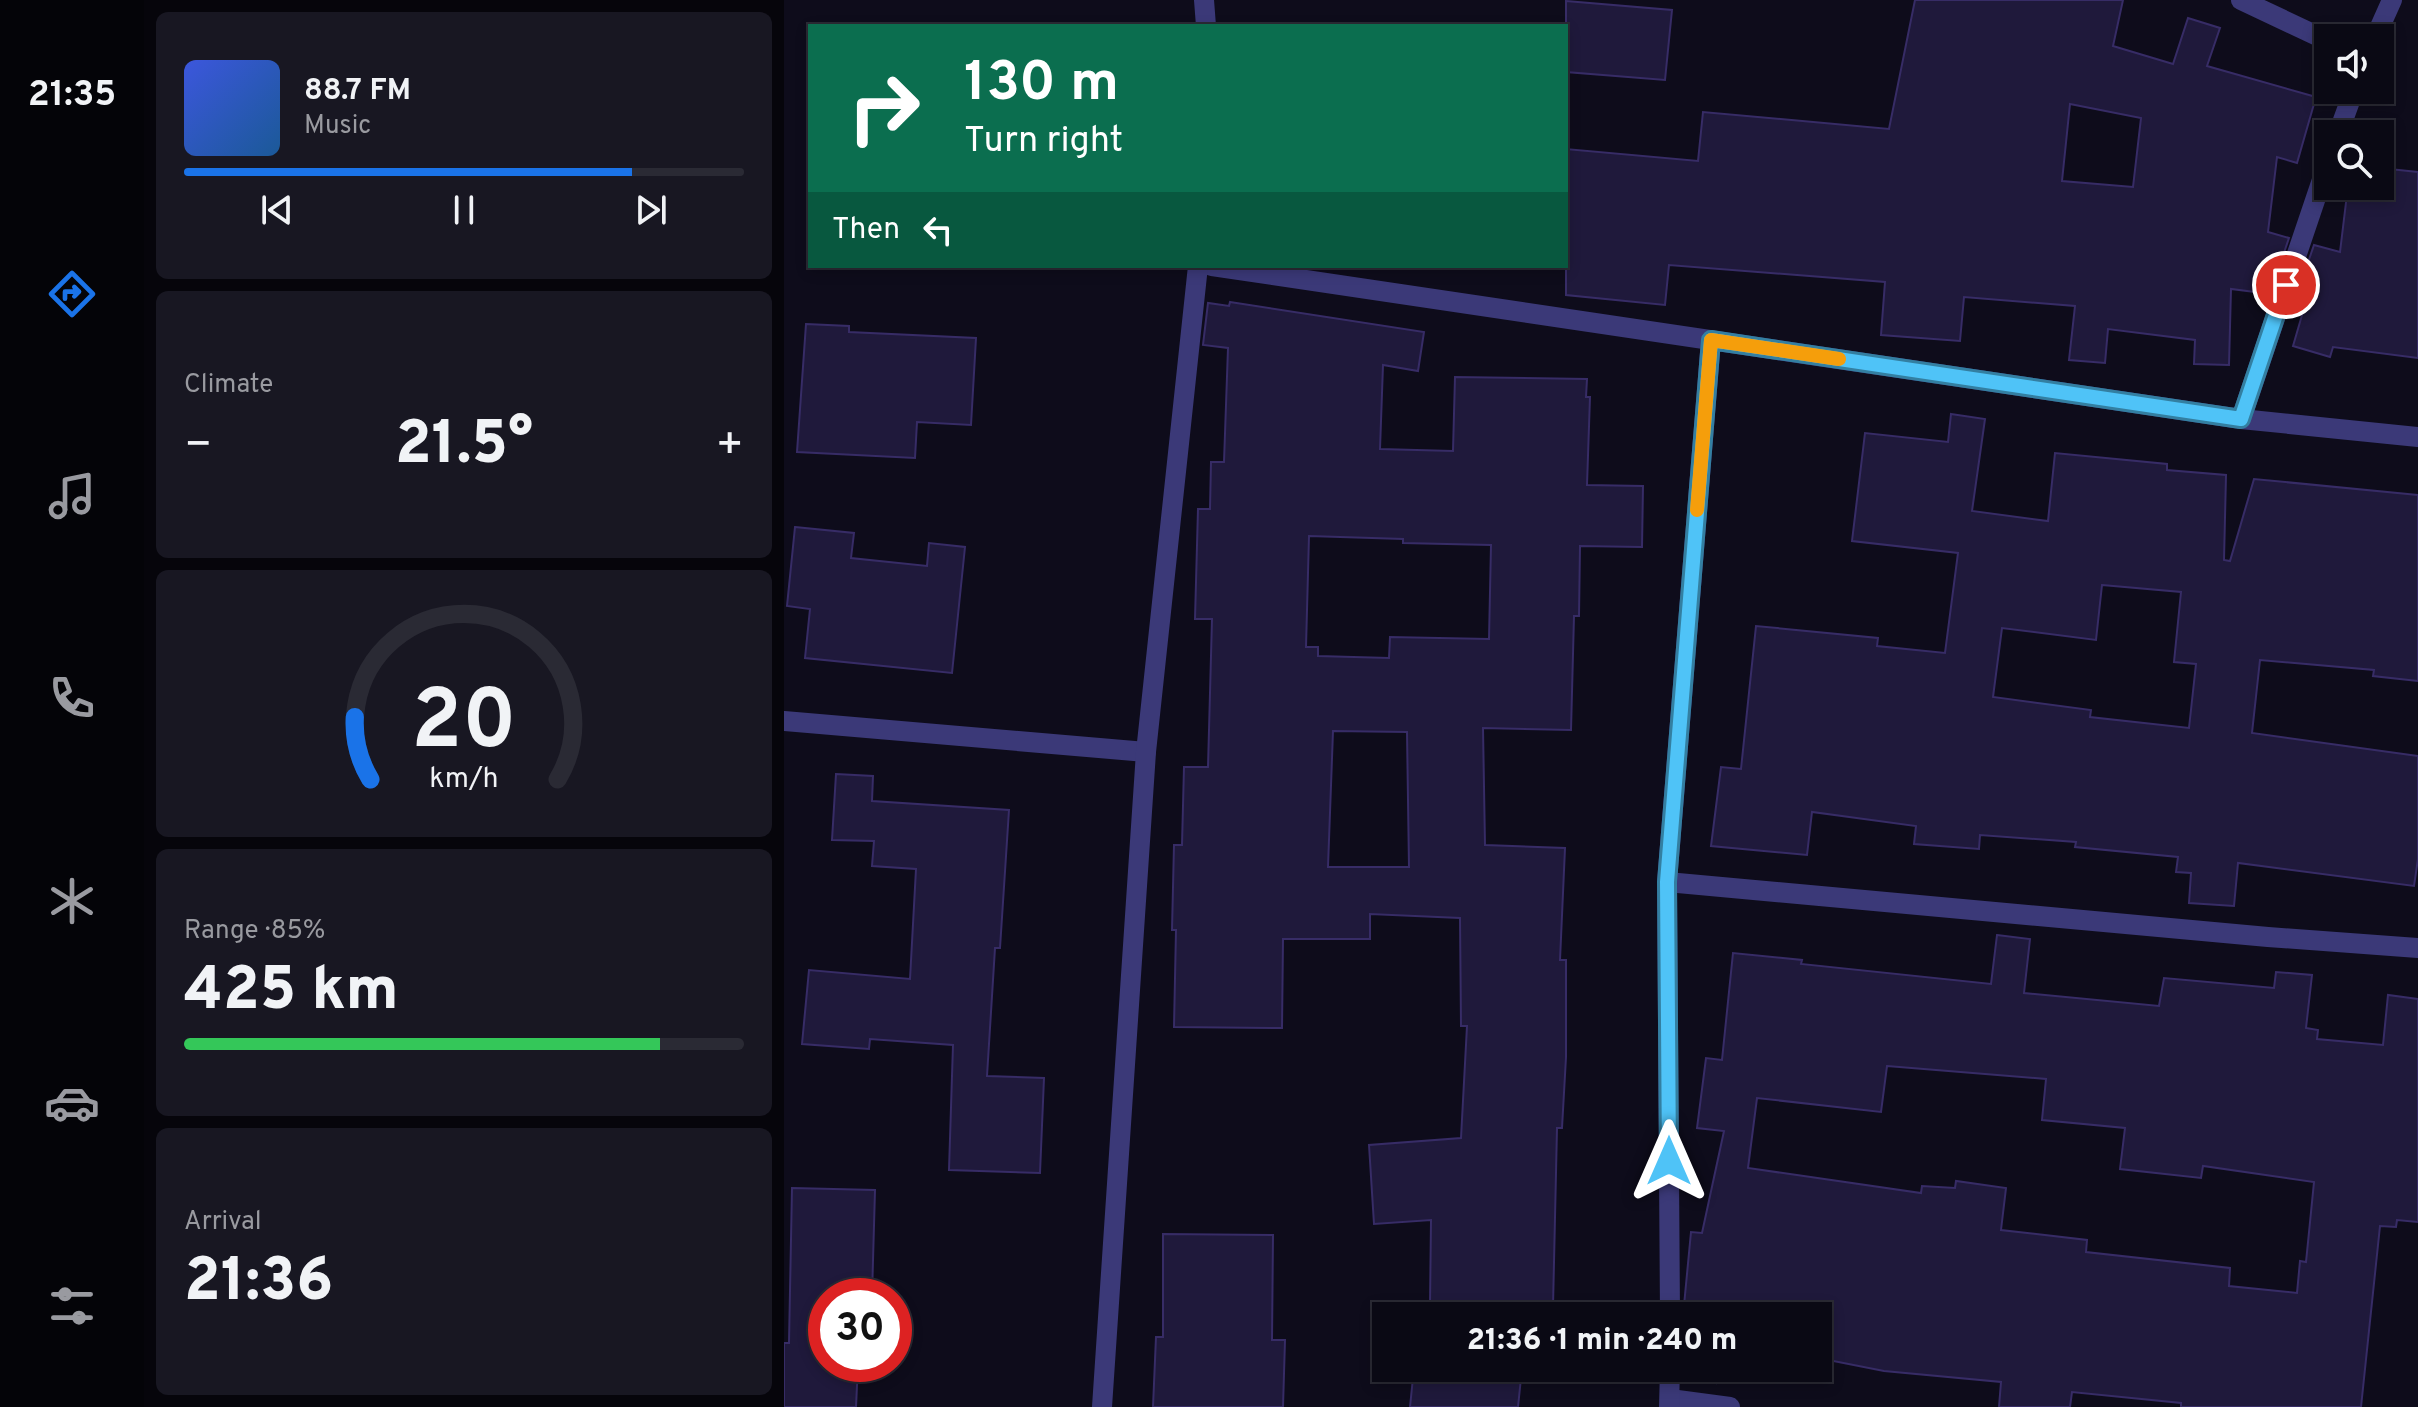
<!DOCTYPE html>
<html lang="en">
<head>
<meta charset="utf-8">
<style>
	:root { --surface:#0a0914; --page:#181722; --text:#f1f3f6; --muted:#999aa0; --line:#2a2a34; --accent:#1a73e8 }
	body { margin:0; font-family:Overpass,sans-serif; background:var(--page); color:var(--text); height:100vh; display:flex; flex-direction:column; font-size:30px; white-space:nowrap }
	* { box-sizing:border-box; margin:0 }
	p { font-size:26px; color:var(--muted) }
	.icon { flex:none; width:44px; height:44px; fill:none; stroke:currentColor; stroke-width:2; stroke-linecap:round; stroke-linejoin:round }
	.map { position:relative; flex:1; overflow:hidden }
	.details { display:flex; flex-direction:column; gap:12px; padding:12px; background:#06050b; width:640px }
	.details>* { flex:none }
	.banner { position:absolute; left:24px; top:24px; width:760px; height:244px; border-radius:0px; box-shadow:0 4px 12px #0003,0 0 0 2px var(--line); background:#0b6e4f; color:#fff; overflow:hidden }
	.controls { position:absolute; left:1530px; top:24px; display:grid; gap:16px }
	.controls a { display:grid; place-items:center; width:80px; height:80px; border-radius:0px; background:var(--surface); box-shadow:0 4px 12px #0003,0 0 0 2px var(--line); font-size:40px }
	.speed { position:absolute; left:24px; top:1278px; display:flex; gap:16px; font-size:40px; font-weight:700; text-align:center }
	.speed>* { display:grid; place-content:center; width:104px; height:104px; border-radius:50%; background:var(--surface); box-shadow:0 4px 12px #0003,0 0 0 2px var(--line); line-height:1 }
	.speed .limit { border:12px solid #d22; background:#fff; color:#111 }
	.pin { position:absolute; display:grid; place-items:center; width:68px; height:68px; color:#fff; margin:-34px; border:4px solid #fff; border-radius:50%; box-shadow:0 2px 8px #0007 }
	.me { position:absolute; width:88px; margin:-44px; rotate:0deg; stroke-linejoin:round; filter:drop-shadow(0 0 6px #0008) }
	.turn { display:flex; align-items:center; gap:28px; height:168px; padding:0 24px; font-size:36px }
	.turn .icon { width:104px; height:104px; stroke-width:2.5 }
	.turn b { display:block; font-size:56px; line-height:68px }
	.then { display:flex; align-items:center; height:76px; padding:0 24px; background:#0003; gap:16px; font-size:30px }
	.big { font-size:60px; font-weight:800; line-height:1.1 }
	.details .tile { flex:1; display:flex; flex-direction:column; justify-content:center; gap:12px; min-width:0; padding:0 28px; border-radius:12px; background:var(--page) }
	.details .dial { align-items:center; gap:0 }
	.dial svg { height:208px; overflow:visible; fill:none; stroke:var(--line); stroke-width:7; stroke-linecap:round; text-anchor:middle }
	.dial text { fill:var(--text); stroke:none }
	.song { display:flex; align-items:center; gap:24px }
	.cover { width:96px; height:96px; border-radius:12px; background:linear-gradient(135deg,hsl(230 70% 55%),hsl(210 70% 35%)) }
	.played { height:8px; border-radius:4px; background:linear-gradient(90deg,var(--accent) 80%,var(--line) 80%) }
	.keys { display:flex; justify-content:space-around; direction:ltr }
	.heat { display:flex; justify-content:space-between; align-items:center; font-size:44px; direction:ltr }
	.charge { height:12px; border-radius:6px; background:linear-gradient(90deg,#34c759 85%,var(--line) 0) }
	.trip { position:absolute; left:588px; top:1302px; width:460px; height:80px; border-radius:0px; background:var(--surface); box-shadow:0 4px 12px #0003,0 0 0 2px var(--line); font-weight:800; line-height:80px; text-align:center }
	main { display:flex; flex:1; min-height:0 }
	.tab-bar { display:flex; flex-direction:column; width:144px; justify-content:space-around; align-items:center; background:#040408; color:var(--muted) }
	.tab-bar .icon { width:56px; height:56px }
	.tab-bar .on { color:var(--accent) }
	.tab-bar b { font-size:36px; color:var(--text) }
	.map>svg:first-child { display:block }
	.building { fill:#1f193b; stroke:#372c66; stroke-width:2; fill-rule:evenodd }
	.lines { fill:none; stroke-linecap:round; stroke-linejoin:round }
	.minor { stroke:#3b3978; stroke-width:20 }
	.route-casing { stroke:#337fa1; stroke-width:20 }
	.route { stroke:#4fc3f7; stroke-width:14 }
	.slow { stroke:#f59e0b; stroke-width:14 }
</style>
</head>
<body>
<main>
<nav class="tab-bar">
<b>21:35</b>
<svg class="icon on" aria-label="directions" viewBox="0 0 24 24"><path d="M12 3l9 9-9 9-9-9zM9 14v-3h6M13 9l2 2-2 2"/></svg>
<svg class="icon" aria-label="music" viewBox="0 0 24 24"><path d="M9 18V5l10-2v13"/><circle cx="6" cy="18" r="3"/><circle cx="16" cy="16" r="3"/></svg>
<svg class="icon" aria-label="phone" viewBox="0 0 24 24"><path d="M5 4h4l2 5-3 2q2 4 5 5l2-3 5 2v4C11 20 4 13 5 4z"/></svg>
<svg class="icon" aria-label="climate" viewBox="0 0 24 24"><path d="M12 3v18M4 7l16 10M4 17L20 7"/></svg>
<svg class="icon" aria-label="car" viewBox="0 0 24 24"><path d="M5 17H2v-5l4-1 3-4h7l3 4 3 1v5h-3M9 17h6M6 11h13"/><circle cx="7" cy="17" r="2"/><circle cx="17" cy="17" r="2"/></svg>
<svg class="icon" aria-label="filters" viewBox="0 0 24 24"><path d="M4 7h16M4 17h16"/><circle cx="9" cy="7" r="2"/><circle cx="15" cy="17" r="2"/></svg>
</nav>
<section class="details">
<div class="tile">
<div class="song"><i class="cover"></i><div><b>88.7 FM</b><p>Music</p></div></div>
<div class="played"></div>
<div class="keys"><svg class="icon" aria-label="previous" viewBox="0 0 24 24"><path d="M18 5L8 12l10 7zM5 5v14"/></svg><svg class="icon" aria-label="pause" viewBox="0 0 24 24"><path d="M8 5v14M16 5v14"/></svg><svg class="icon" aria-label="next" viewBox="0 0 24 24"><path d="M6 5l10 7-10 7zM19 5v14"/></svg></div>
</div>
<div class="tile"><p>Climate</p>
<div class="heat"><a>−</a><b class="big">21.5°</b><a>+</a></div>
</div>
<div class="tile dial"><svg viewBox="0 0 100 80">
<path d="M14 69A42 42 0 1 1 86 69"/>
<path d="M14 69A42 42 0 0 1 8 45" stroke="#1a73e8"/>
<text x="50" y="56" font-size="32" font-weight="700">20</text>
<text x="50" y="72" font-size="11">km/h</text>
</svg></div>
<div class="tile"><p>Range · 85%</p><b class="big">425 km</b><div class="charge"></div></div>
<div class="tile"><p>Arrival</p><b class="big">21:36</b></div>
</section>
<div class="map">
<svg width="1634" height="1407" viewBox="0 0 1634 1407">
	<rect width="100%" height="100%" fill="#0e0c1b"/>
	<!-- building -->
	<g class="building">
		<path d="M 1131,0 L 1339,0 L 1329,46 L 1389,64 L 1404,18 L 1436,28 L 1423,66 L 1532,97 L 1513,163 L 1493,157 L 1484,232 L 1505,238 L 1486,294 L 1447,289 L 1445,365 L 1410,364 L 1411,340 L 1324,329 L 1321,363 L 1285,360 L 1291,306 L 1180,297 L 1176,341 L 1097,335 L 1101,282 L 885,265 L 881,305 L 782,295 L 782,149 L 914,161 L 919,112 L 1105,129 ZM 1286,104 L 1357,118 L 1349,187 L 1278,181 Z"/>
		<path d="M 782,1 L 888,10 L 881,80 L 782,72 Z"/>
		<path d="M 1596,168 L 1634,172 L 1634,358 L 1549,347 L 1546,357 L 1509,346 L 1523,298 L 1512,297 L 1530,245 L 1556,252 L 1564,186 L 1596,186 Z"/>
		<path d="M 446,302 L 640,332 L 634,371 L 599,365 L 596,449 L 669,451 L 671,377 L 803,379 L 802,397 L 806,397 L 803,485 L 859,486 L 858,547 L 796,546 L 795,616 L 790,616 L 787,730 L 699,728 L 701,845 L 781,848 L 776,960 L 782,960 L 782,1057 L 778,1128 L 773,1128 L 769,1307 L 646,1305 L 647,1220 L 590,1224 L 585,1145 L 677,1138 L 683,1026 L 677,1026 L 676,918 L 586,914 L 586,939 L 499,939 L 498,1028 L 390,1027 L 392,930 L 388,930 L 390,845 L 398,845 L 400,767 L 424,767 L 428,619 L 411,619 L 414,509 L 426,509 L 427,462 L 440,462 L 444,348 L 419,345 L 424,303 L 445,306 ZM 525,536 L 619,539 L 619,543 L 707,545 L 705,639 L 606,637 L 605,658 L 534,656 L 534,647 L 522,647 ZM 549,731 L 623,732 L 625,867 L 544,867 Z"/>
		<path d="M 22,324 L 65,326 L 65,332 L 192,338 L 187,425 L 133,422 L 131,458 L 13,452 Z"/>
		<path d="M 1167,414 L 1201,419 L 1188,511 L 1264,521 L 1271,453 L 1383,464 L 1383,470 L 1442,475 L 1440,560 L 1446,561 L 1470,479 L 1634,495 L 1634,681 L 1589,676 L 1590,670 L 1476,660 L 1468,733 L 1634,756 L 1634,859 L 1630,886 L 1454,863 L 1450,906 L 1405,903 L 1407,873 L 1392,872 L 1394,857 L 1291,847 L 1292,842 L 1196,835 L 1195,849 L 1130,844 L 1132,826 L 1028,812 L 1023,855 L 927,846 L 937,767 L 957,769 L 972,626 L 1094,638 L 1093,646 L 1161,653 L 1174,553 L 1068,541 L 1081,433 L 1164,442 ZM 1318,585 L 1397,592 L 1390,662 L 1412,664 L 1405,728 L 1306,717 L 1307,710 L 1209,697 L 1218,628 L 1312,640 Z"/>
		<path d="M 11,527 L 70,533 L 67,558 L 143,566 L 145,543 L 181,547 L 168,673 L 21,658 L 26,609 L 3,606 Z"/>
		<path d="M 52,774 L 89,776 L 88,801 L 225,810 L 216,948 L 211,948 L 203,1076 L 260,1078 L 256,1173 L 165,1170 L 169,1045 L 86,1039 L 85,1049 L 18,1044 L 25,970 L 126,979 L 132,869 L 88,866 L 90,841 L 48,840 Z"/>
		<path d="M 1213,935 L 1246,939 L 1240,993 L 1375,1006 L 1380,978 L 1490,988 L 1492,972 L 1528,975 L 1522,1028 L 1534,1030 L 1533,1039 L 1599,1045 L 1604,995 L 1634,999 L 1634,1222 L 1613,1220 L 1612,1227 L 1596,1226 L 1577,1407 L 1397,1407 L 1397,1403 L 1288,1392 L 1286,1407 L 1215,1407 L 1217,1382 L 1100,1371 L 1034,1358 L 1042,1316 L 899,1316 L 907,1232 L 918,1233 L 940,1131 L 913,1128 L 922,1058 L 938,1060 L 949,953 L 1018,960 L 1017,964 L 1207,984 ZM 1103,1066 L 1262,1079 L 1258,1120 L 1341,1128 L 1336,1169 L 1417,1178 L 1419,1166 L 1530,1182 L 1522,1262 L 1516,1261 L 1513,1293 L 1445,1286 L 1446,1268 L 1302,1252 L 1303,1240 L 1217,1230 L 1222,1188 L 1172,1181 L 1171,1188 L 1138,1186 L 1137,1193 L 964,1168 L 973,1098 L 1097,1112 Z"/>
		<path d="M 8,1188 L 91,1190 L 88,1296 L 42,1296 L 42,1364 L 74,1364 L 72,1407 L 0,1407 L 0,1343 L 5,1343 Z"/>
		<path d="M 379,1234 L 489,1235 L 488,1340 L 501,1340 L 499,1407 L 369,1407 L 372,1337 L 379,1337 Z"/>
		<path d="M 630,1368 L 738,1368 L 734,1407 L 626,1407 Z"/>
		<path d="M 902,1368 L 935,1368 L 932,1383 L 900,1377 Z"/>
	</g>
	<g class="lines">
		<!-- minor -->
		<g class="minor">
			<path d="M 420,0 L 422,26"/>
			<path d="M 1457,0 L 1544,41"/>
			<path d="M 1591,38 L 1608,0"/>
			<path d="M 1554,134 L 1570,90"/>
			<path d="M 428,266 L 1457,419 L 1634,437"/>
			<path d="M 1457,419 L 1544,162"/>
			<path d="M 0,721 L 362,752"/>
			<path d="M 883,882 L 1484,937 L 1634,948"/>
			<path d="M 886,1316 L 883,882 L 927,340"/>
			<path d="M 886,1399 L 946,1407"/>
			<path d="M 318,1407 L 362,752 L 414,266"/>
			<path d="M 885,1407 L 886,1368"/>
		</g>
	</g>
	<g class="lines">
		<!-- route casing -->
		<g class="route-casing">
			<path id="route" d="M 885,1161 L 883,882 L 927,340 L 1457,419 L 1502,285"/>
		</g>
		<!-- route -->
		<use href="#route" class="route"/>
		<!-- slow -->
		<path class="slow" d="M 913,510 L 927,340 L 1055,359"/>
	</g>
</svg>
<div class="controls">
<a><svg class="icon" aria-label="sound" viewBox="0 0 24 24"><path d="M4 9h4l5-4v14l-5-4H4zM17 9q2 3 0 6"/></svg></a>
<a><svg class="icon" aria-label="search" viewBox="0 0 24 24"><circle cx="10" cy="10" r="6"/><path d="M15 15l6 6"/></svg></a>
</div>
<div class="speed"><div class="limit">30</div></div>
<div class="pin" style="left:1502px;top:285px;background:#d93025"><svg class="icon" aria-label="arrive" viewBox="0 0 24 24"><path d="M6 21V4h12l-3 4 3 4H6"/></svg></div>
<svg class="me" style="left:885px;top:1161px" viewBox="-20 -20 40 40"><path d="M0-17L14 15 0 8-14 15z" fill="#4fc3f7" stroke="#fff" stroke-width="4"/></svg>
<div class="trip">21:36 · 1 min · 240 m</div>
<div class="banner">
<div class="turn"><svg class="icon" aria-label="right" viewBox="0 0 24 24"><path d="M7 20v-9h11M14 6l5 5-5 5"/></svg><div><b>130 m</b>Turn right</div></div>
<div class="then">Then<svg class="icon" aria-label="left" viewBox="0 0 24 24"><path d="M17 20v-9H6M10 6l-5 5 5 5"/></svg></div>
</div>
</div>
</main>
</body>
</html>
